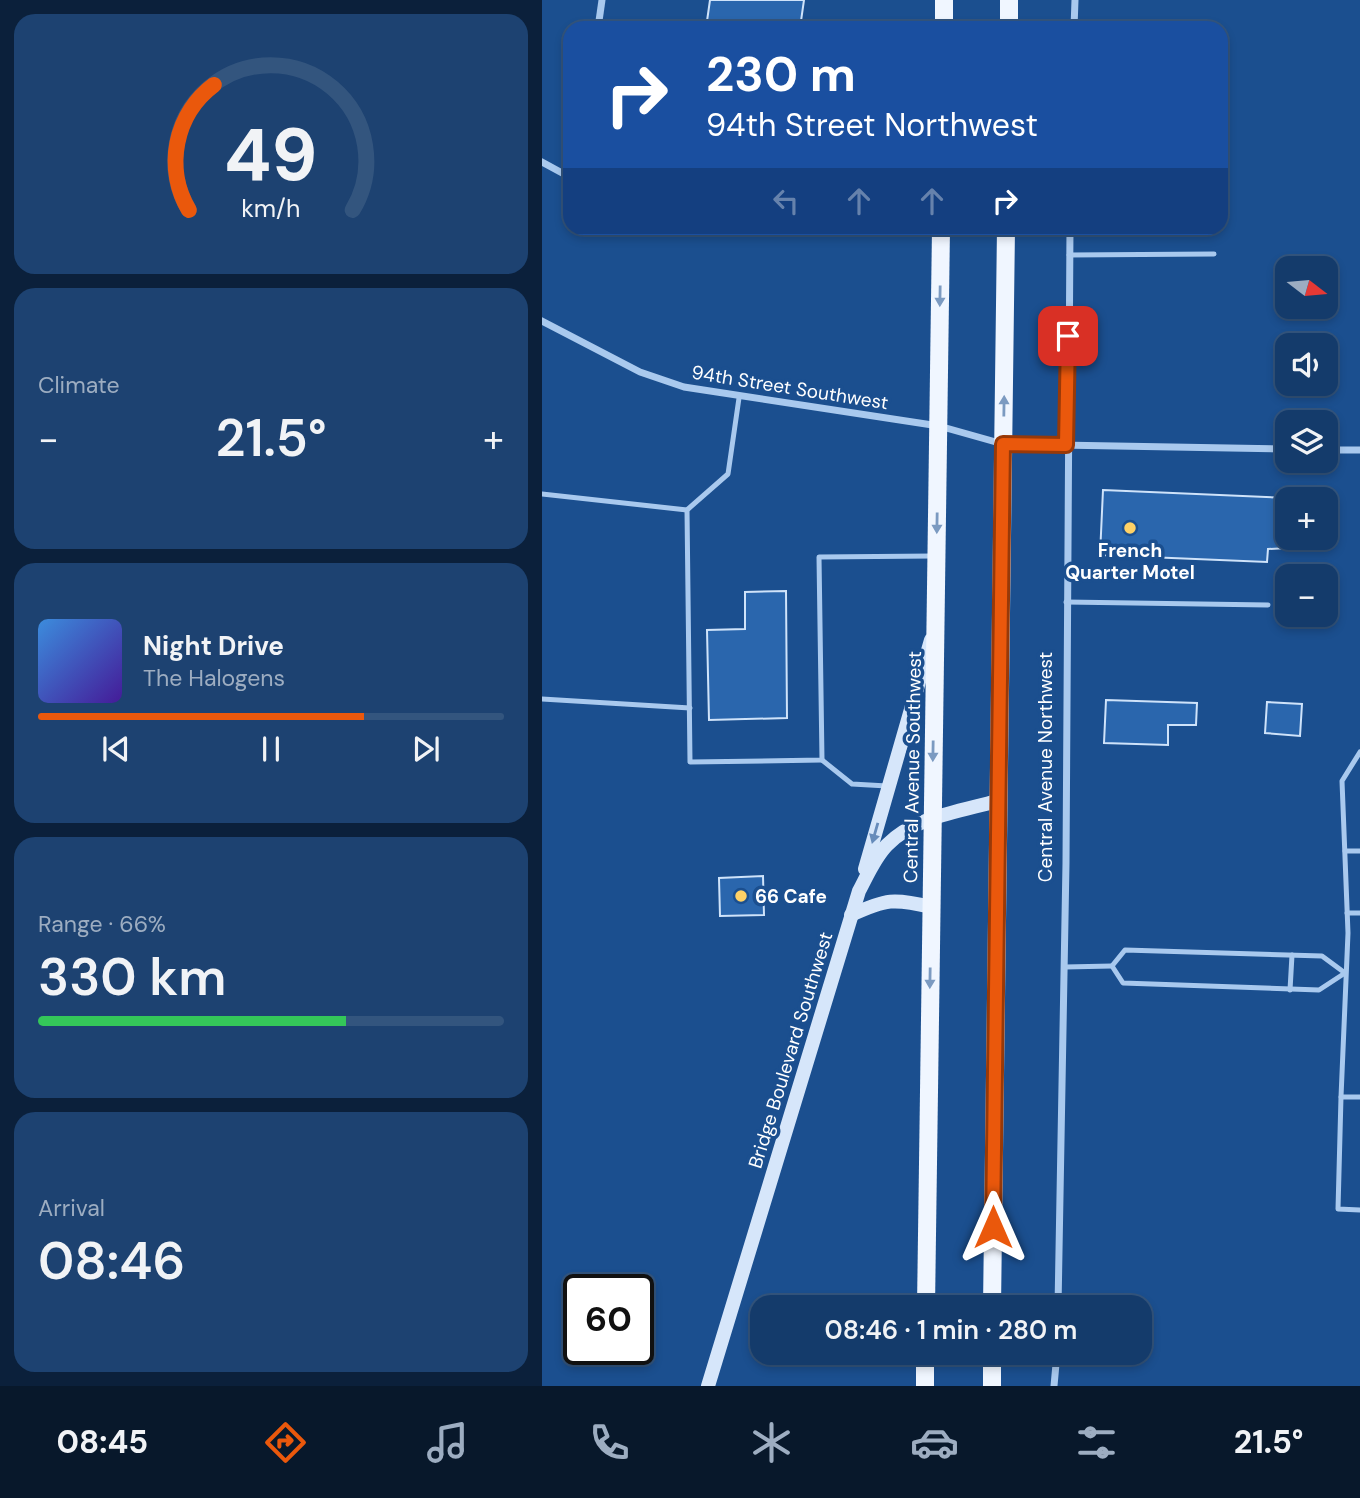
<!DOCTYPE html>
<html lang="en">
<head>
<meta charset="utf-8">
<style>
	:root { --surface:#143b6b; --page:#1d4271; --text:#f1f3f6; --muted:#9dadc1; --line:#33557e; --accent:#ea580c }
	body { margin:0; font-family:"DM Sans",sans-serif; background:var(--page); color:var(--text); height:100vh; display:flex; flex-direction:column; font-size:26px; white-space:nowrap }
	* { box-sizing:border-box; margin:0 }
	p { font-size:23px; color:var(--muted) }
	.icon { flex:none; width:38px; height:38px; fill:none; stroke:currentColor; stroke-width:2; stroke-linecap:round; stroke-linejoin:round }
	.map { position:relative; flex:1; overflow:hidden }
	.panel { display:flex; flex-direction:column; gap:14px; padding:14px; background:#0b203b; width:542px }
	.panel>* { flex:none }
	.top-card { position:absolute; left:21px; top:21px; width:665px; height:214px; border-radius:21px; box-shadow:0 4px 10px #0003,0 0 0 2px var(--line); background:#1a4fa0; color:#fff; overflow:hidden }
	.needle { width:46px; rotate:106deg }
	.tools { position:absolute; left:733px; top:256px; display:grid; gap:14px }
	.tools a { display:grid; place-items:center; width:63px; height:63px; border-radius:14px; background:var(--surface); box-shadow:0 4px 10px #0003,0 0 0 2px var(--line); font-size:35px }
	.speed { position:absolute; left:21px; top:1274px; display:flex; gap:14px; font-size:35px; font-weight:700; text-align:center }
	.speed>* { display:grid; place-content:center; width:91px; height:91px; border-radius:50%; background:var(--surface); box-shadow:0 4px 10px #0003,0 0 0 2px var(--line); line-height:1 }
	.speed .limit { border:4px solid #111; border-radius:10px; background:#fff; color:#111 }
	.pin { position:absolute; display:grid; place-items:center; width:60px; height:60px; color:#fff; margin:-30px; border-radius:14px; box-shadow:0 4px 10px #0006 }
	.me { position:absolute; width:77px; margin:-38px; rotate:0deg; stroke-linejoin:round; filter:drop-shadow(0 0 5px #0008) }
	.turn { display:flex; align-items:center; gap:24px; height:147px; padding:0 28px; font-size:32px }
	.turn .icon { width:91px; height:91px; stroke-width:2.5 }
	.turn b { display:block; font-size:49px; line-height:60px }
	.lanes { display:flex; align-items:center; height:66px; padding:0 28px; background:#0003; justify-content:center; gap:35px; direction:ltr }
	.lanes .off { opacity:.35 }
	.big { font-size:52px; font-weight:600; line-height:1.1 }
	.panel .card { flex:1; display:flex; flex-direction:column; justify-content:center; gap:10px; min-width:0; padding:0 24px; border-radius:21px; background:var(--page) }
	.panel .dial { align-items:center; gap:0 }
	.dial svg { height:182px; overflow:visible; fill:none; stroke:var(--line); stroke-width:7; stroke-linecap:round; text-anchor:middle }
	.dial text { fill:var(--text); stroke:none }
	.song { display:flex; align-items:center; gap:21px }
	.cover { width:84px; height:84px; border-radius:10px; background:linear-gradient(135deg,hsl(210 70% 55%),hsl(260 70% 35%)) }
	.played { height:7px; border-radius:4px; background:linear-gradient(90deg,var(--accent) 70%,var(--line) 70%) }
	.keys { display:flex; justify-content:space-around; direction:ltr }
	.heat { display:flex; justify-content:space-between; align-items:center; font-size:38px; direction:ltr }
	.charge { height:10px; border-radius:5px; background:linear-gradient(90deg,#34c759 66%,var(--line) 0) }
	.trip { position:absolute; left:208px; top:1295px; width:402px; height:70px; border-radius:21px; background:var(--surface); box-shadow:0 4px 10px #0003,0 0 0 2px var(--line); font-weight:600; line-height:70px; text-align:center }
	.dock { display:flex; height:112px; justify-content:space-around; align-items:center; background:#08182b; color:var(--muted) }
	.dock .icon { width:49px; height:49px }
	.dock .selected { color:var(--accent) }
	.dock b { font-size:32px; color:var(--text) }
	main { display:flex; flex:1; min-height:0 }
	.map>svg:first-child { display:block }
	.building { fill:#2a66ad; stroke:#cfe3fa; stroke-width:2 }
	.lines { fill:none; stroke-linecap:round; stroke-linejoin:round }
	.lane { stroke:#a9c9ee; stroke-width:5 }
	.street { stroke:#a9c9ee; stroke-width:7 }
	.secondary { stroke:#d6e6fa; stroke-width:14 }
	.primary { stroke:#f0f6ff; stroke-width:18 }
	.oneway { fill:#7b9ac1 }
	.oneway2 { fill:#668bba }
	.route-casing { stroke:#983908; stroke-width:18 }
	.route { stroke:#ea580c; stroke-width:12 }
	.poi-dot { fill:#ffd166; stroke:#1b4f8f; stroke-width:2.5 }
	.labels { text-anchor:middle; stroke-width:7; stroke-linejoin:round; paint-order:stroke }
	.street-label { font-size:19px; fill:#fff; stroke:#1b4f8f }
	.poi-label { font-size:19px; font-weight:bold; fill:#fff; stroke:#1b4f8f }
</style>
</head>
<body>
<main>
<section class="panel">
<div class="card dial"><svg viewBox="0 0 100 80">
<path d="M14 69A42 42 0 1 1 86 69"/>
<path d="M14 69A42 42 0 0 1 25 14" stroke="#ea580c"/>
<text x="50" y="56" font-size="32" font-weight="700">49</text>
<text x="50" y="72" font-size="11">km/h</text>
</svg></div>
<div class="card"><p>Climate</p>
<div class="heat"><a>−</a><b class="big">21.5°</b><a>+</a></div>
</div>
<div class="card">
<div class="song"><i class="cover"></i><div><b>Night Drive</b><p>The Halogens</p></div></div>
<div class="played"></div>
<div class="keys"><svg class="icon" aria-label="previous" viewBox="0 0 24 24"><path d="M18 5L8 12l10 7zM5 5v14"/></svg><svg class="icon" aria-label="pause" viewBox="0 0 24 24"><path d="M8 5v14M16 5v14"/></svg><svg class="icon" aria-label="next" viewBox="0 0 24 24"><path d="M6 5l10 7-10 7zM19 5v14"/></svg></div>
</div>
<div class="card"><p>Range · 66%</p><b class="big">330 km</b><div class="charge"></div></div>
<div class="card"><p>Arrival</p><b class="big">08:46</b></div>
</section>
<div class="map">
<svg width="818" height="1386" viewBox="0 0 818 1386">
	<rect width="100%" height="100%" fill="#1b4f8f"/>
	<!-- building -->
	<g class="building">
		<path d="M 168,0 L 262,0 L 258,28 L 164,28 Z"/>
		<path d="M 561,490 L 746,498 L 746,548 L 726,549 L 725,562 L 558,555 Z"/>
		<path d="M 244,591 L 245,718 L 167,720 L 165,630 L 203,629 L 203,592 Z"/>
		<path d="M 564,700 L 655,703 L 654,725 L 626,725 L 626,745 L 562,743 Z"/>
		<path d="M 725,702 L 760,704 L 758,736 L 723,733 Z"/>
		<path d="M 221,876 L 222,915 L 178,916 L 177,878 Z"/>
	</g>
	<g class="lines">
		<!-- lane -->
		<g class="lane">
			<path d="M 527,255 L 672,254"/>
			<path d="M 197,398 L 186,474 L 145,510 L 148,762 L 280,760 L 277,557 L 391,556"/>
			<path d="M 0,494 L 145,510"/>
			<path d="M 524,602 L 726,605"/>
			<path d="M 0,699 L 148,708"/>
			<path d="M 818,752 L 800,781 L 806,933 L 799,1097 L 818,1097"/>
			<path d="M 280,760 L 310,784 L 345,786"/>
			<path d="M 803,851 L 818,851"/>
			<path d="M 805,913 L 818,913"/>
			<path d="M 583,950 L 780,956 L 803,973 L 777,990 L 581,983 L 570,966 Z"/>
			<path d="M 523,967 L 570,966"/>
			<path d="M 748,990 L 750,955"/>
			<path d="M 799,1097 L 796,1209 L 818,1210"/>
		</g>
		<!-- street -->
		<g class="street">
			<path d="M 56,28 L 60,0"/>
			<path d="M 532,28 L 533,0"/>
			<path d="M 0,162 L 22,174 L 28,154"/>
			<path d="M 0,321 L 98,372 L 142,387 L 397,426 L 461,444 L 746,449"/>
			<path d="M 784,450 L 818,450"/>
			<path d="M 516,1307 L 524,863 L 528,228"/>
			<path d="M 512,1386 L 515,1353"/>
		</g>
		<!-- secondary -->
		<g class="secondary">
			<path d="M 323,869 L 389,640"/>
			<path d="M 309,915 C 344,899 352,898 389,907"/>
			<path d="M 166,1386 L 317,891 C 325,876 333,857 345,845 C 372,817 419,811 455,801"/>
		</g>
		<!-- primary -->
		<g class="primary">
			<path d="M 402,28 L 402,0"/>
			<path d="M 467,28 L 467,0"/>
			<path d="M 384,1307 L 399,228"/>
			<path d="M 450,1307 L 464,228"/>
			<path d="M 383,1386 L 383,1353"/>
			<path d="M 450,1386 L 450,1353"/>
		</g>
	</g>
	<!-- one-way arrows -->
	<defs><path id="oneway-solid" d="M-6-.8H1V-3.2L6.5 0L1 3.2V.8H-6Z" transform="scale(1.75)"/></defs>
	<g class="oneway">
		<use href="#oneway-solid" transform="translate(398 296) rotate(91)"/>
		<use href="#oneway-solid" transform="translate(462 406) rotate(-89)"/>
		<use href="#oneway-solid" transform="translate(395 523) rotate(91)"/>
		<use href="#oneway-solid" transform="translate(391 751) rotate(91)"/>
		<use href="#oneway-solid" transform="translate(388 978) rotate(91)"/>
	</g>
	<use class="oneway2" href="#oneway-solid" transform="translate(333 833) rotate(106)"/>
	<g class="lines">
		<!-- route casing -->
		<g class="route-casing">
			<path id="route" d="M 451,1227 L 461,444 L 524,445 L 526,336"/>
		</g>
		<!-- route -->
		<use href="#route" class="route"/>
	</g>
	<!-- markers -->
	<g class="poi-dot">
		<circle cx="588" cy="528" r="7"/>
		<circle cx="199" cy="896" r="7"/>
	</g>
	<g class="labels">
		<!-- street labels -->
		<g class="street-label">
			<text transform="translate(248 387) rotate(9)" y="7">94th Street Southwest</text>
			<text transform="translate(370 767) rotate(-89)" y="7">Central Avenue Southwest</text>
			<text transform="translate(503 767) rotate(-90)" y="7">Central Avenue Northwest</text>
			<text transform="translate(248 1050) rotate(-73)" y="7">Bridge Boulevard Southwest</text>
		</g>
		<!-- poi labels -->
		<g class="poi-label">
			<text x="588" y="557">French<tspan x="588" dy="22">Quarter Motel</tspan></text>
			<text x="213" y="903" text-anchor="start">66 Cafe</text>
		</g>
	</g>
</svg>
<div class="tools">
<a><svg class="needle" viewBox="-14 -14 28 28"><path d="M0-13l5 13h-10z" fill="#e53935"/><path d="M0 13l5-13h-10z" fill="#9dadc1"/></svg></a>
<a><svg class="icon" aria-label="sound" viewBox="0 0 24 24"><path d="M4 9h4l5-4v14l-5-4H4zM17 9q2 3 0 6"/></svg></a>
<a><svg class="icon" aria-label="layers" viewBox="0 0 24 24"><path d="M12 4l9 5-9 5-9-5zM3 14l9 5 9-5"/></svg></a>
<a>+</a>
<a>−</a>
</div>
<div class="speed"><div class="limit">60</div></div>
<div class="pin" style="left:526px;top:336px;background:#d93025"><svg class="icon" aria-label="arrive" viewBox="0 0 24 24"><path d="M6 21V4h12l-3 4 3 4H6"/></svg></div>
<svg class="me" style="left:451px;top:1227px" viewBox="-20 -20 40 40"><path d="M0-17L14 15 0 8-14 15z" fill="#ea580c" stroke="#fff" stroke-width="4"/></svg>
<div class="trip">08:46 · 1 min · 280 m</div>
<div class="top-card">
<div class="turn"><svg class="icon" aria-label="right" viewBox="0 0 24 24"><path d="M7 20v-9h11M14 6l5 5-5 5"/></svg><div><b>230 m</b>94th Street Northwest</div></div>
<div class="lanes"><svg class="icon off" aria-label="left" viewBox="0 0 24 24"><path d="M17 20v-9H6M10 6l-5 5 5 5"/></svg><svg class="icon off" aria-label="ahead" viewBox="0 0 24 24"><path d="M12 20V5M6 11l6-6 6 6"/></svg><svg class="icon off" aria-label="ahead" viewBox="0 0 24 24"><path d="M12 20V5M6 11l6-6 6 6"/></svg><svg class="icon" aria-label="right" viewBox="0 0 24 24"><path d="M7 20v-9h11M14 6l5 5-5 5"/></svg></div>
</div>
</div>
</main>
<nav class="dock">
<b>08:45</b>
<svg class="icon selected" aria-label="directions" viewBox="0 0 24 24"><path d="M12 3l9 9-9 9-9-9zM9 14v-3h6M13 9l2 2-2 2"/></svg>
<svg class="icon" aria-label="music" viewBox="0 0 24 24"><path d="M9 18V5l10-2v13"/><circle cx="6" cy="18" r="3"/><circle cx="16" cy="16" r="3"/></svg>
<svg class="icon" aria-label="phone" viewBox="0 0 24 24"><path d="M5 4h4l2 5-3 2q2 4 5 5l2-3 5 2v4C11 20 4 13 5 4z"/></svg>
<svg class="icon" aria-label="climate" viewBox="0 0 24 24"><path d="M12 3v18M4 7l16 10M4 17L20 7"/></svg>
<svg class="icon" aria-label="car" viewBox="0 0 24 24"><path d="M5 17H2v-5l4-1 3-4h7l3 4 3 1v5h-3M9 17h6M6 11h13"/><circle cx="7" cy="17" r="2"/><circle cx="17" cy="17" r="2"/></svg>
<svg class="icon" aria-label="filters" viewBox="0 0 24 24"><path d="M4 7h16M4 17h16"/><circle cx="9" cy="7" r="2"/><circle cx="15" cy="17" r="2"/></svg>
<b>21.5°</b>
</nav>
</body>
</html>
